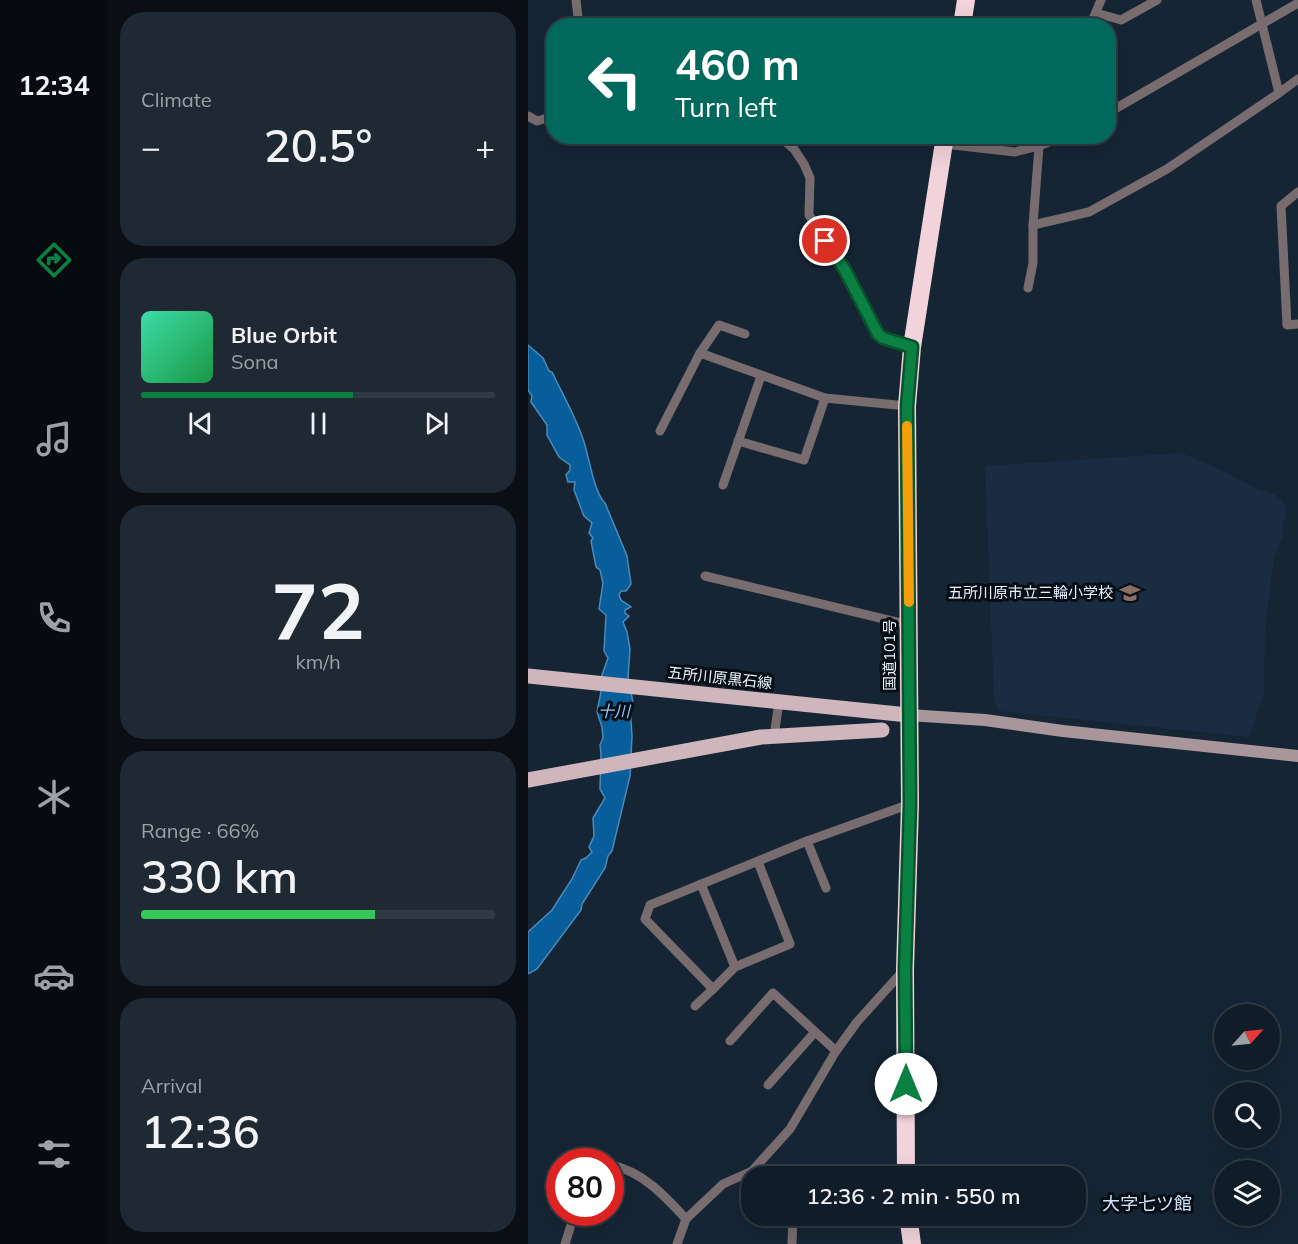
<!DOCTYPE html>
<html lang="en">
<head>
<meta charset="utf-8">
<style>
	:root { --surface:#101c27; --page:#1e2933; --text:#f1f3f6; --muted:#9ca1a7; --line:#303a44; --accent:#0b8043 }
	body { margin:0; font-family:Mulish,"Noto Sans JP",sans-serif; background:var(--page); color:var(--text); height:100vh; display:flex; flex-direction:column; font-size:22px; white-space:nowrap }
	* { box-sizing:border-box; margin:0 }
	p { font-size:20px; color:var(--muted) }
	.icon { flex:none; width:33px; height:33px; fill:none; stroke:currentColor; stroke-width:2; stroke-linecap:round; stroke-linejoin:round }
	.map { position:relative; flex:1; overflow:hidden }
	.details { display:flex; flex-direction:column; gap:12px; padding:12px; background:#090f15; width:420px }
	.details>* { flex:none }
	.hud { position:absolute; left:18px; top:18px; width:570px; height:126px; border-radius:24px; box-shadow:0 6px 24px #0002,0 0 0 2px var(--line); background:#00695c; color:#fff; overflow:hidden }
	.needle { width:39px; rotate:63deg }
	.buttons { position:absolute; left:686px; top:1004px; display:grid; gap:12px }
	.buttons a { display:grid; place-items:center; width:66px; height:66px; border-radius:50%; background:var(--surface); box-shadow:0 6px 24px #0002,0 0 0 2px var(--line); font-size:30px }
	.speed { position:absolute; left:18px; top:1148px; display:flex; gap:12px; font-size:30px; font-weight:700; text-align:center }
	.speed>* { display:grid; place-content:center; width:78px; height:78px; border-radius:50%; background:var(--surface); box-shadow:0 6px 24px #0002,0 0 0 2px var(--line); line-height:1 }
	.speed .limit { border:9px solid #d22; background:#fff; color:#111 }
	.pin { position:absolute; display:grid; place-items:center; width:51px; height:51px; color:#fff; margin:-26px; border:3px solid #fff; border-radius:50%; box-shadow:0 2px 6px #0007 }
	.me { position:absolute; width:66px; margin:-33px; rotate:0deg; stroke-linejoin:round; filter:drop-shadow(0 0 4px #0008) }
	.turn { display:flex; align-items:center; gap:21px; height:126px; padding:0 30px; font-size:27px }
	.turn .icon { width:78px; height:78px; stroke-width:2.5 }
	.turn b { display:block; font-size:42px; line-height:51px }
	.big { font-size:45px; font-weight:600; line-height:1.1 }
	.details .widget { flex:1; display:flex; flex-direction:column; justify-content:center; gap:9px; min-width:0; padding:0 21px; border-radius:24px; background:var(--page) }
	.details .dial { align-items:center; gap:0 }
	.dial b { font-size:78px; line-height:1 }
	.song { display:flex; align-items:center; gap:18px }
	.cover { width:72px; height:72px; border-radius:9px; background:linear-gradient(135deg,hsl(160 70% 55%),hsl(140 70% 35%)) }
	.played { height:6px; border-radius:3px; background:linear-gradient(90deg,var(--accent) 60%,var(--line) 60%) }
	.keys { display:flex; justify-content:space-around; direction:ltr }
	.heat { display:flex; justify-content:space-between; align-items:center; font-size:33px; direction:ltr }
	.charge { height:9px; border-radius:4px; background:linear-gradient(90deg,#34c759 66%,var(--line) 0) }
	.trip { position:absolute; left:213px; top:1166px; width:345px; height:60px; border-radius:24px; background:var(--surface); box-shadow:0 6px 24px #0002,0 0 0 2px var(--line); font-weight:600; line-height:60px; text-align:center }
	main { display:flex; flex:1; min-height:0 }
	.tab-bar { display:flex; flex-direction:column; width:108px; justify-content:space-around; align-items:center; background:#060b10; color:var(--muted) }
	.tab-bar .icon { width:42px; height:42px }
	.tab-bar .current { color:var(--accent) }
	.tab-bar b { font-size:27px; color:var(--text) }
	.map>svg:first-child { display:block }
	.built { fill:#192c41 }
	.water { fill:#085e9b; stroke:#4c8ab8; stroke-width:1.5 }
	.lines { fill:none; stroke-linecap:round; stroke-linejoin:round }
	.street { stroke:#786c6f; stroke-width:9 }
	.secondary { stroke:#a9969b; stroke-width:12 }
	.primary { stroke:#cfb6bc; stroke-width:15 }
	.highway { stroke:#f2d3db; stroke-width:18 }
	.route-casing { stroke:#07532c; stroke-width:15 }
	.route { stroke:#0b8043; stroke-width:10 }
	.slow { stroke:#f59e0b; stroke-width:10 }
	.labels { text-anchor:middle; stroke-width:6; stroke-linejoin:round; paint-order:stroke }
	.poi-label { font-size:15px; fill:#e9f2fd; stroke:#070d14; text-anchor:end }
	.street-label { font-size:15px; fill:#e9f2fd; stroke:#070d14 }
	.water-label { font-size:16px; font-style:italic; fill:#91c6f9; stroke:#070d14 }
	.quarter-label { font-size:18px; fill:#d0e3f8; stroke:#070d14 }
</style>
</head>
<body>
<main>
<nav class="tab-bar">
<b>12:34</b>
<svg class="icon current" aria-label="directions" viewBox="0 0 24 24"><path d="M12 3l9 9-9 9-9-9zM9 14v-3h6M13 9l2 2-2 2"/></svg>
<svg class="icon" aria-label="music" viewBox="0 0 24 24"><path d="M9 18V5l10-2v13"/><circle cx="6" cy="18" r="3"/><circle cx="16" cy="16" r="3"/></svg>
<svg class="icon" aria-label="phone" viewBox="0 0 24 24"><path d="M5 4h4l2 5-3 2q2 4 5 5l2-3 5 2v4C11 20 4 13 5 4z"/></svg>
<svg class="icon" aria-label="climate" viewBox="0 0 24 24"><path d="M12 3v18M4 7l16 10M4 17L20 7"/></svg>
<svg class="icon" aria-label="car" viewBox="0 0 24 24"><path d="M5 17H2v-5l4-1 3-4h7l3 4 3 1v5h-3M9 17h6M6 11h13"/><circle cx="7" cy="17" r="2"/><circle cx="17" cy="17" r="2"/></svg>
<svg class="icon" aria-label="filters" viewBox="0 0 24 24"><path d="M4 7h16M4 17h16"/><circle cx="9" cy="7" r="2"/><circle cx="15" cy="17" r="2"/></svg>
</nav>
<section class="details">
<div class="widget"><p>Climate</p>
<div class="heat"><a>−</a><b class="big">20.5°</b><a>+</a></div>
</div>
<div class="widget">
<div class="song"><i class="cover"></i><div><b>Blue Orbit</b><p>Sona</p></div></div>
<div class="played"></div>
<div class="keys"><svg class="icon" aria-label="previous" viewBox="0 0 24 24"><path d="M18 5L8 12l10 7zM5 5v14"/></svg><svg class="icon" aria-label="pause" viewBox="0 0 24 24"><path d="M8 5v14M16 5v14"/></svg><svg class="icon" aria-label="next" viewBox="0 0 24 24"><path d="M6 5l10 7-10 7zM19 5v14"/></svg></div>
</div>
<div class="widget dial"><b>72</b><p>km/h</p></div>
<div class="widget"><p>Range · 66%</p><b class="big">330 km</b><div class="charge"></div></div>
<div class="widget"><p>Arrival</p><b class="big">12:36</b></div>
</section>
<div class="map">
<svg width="770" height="1244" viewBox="0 0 770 1244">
	<rect width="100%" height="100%" fill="#162534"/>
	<!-- built -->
	<path class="built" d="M 654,453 L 699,473 L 726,488 L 746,494 L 754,500 L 758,506 L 754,537 L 746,558 L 737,627 L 736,693 L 721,737 L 470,711 L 466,700 L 457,466 Z"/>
	<!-- water -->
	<path class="water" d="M 0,345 L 15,358 L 21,371 L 24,372 C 34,393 46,414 54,436 C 61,454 65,491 77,503 L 99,556 L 103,584 L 98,591 L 93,591 L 91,595 L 93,600 L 103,607 L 97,610 L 97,613 L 101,616 L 95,622 L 99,632 L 102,649 L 100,678 L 105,702 L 102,706 L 104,736 L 102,776 L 84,851 L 80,856 L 77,868 L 54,904 L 53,910 L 9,969 L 0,974 L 0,932 L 24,910 L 44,879 L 53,860 L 58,858 L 64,852 L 61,847 L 66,836 L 65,818 L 77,798 L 72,789 L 73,753 L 72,745 L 75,738 L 74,727 L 69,712 L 73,692 L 73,678 L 80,658 L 76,651 L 78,615 L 71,609 L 75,583 L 72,570 L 68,567 L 63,541 L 65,538 L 61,533 L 64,523 L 56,516 L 46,490 L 47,482 L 40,482 L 38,475 L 42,470 L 42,465 L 31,457 L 19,435 L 19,425 L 3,402 L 4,396 L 0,390 Z"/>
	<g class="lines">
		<!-- street -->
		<g class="street">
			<path d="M 48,0 L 51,26"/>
			<path d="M 568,13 L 593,20 L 629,0"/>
			<path d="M 562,26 L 573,0"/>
			<path d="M 751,93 L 770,79"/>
			<path d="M 580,113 L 770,3"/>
			<path d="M 0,116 L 9,121 L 26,116"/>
			<path d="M 251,136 L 266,149 L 276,164 L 282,178 L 281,215 L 317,271 L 350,334 L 355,338 L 384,347"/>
			<path d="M 514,136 L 511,146 L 505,225 L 561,212 L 639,169 L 751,93 L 728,0"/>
			<path d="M 416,144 L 487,152 L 511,146 L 535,136"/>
			<path d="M 770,192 L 753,206 L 759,325 L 770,324"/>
			<path d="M 500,288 L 505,263 L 505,225"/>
			<path d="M 172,353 L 297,398 L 379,406"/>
			<path d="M 132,431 L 172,353 L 191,325 L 217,334"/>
			<path d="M 210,441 L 276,460 L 297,398"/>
			<path d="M 195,485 L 233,376"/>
			<path d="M 177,576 L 381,625"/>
			<path d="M 246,736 L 251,702"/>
			<path d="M 279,841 L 298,888"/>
			<path d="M 230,862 L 262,944 L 207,967 L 185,989 L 117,919 L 122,905 L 279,841 L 382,804"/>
			<path d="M 173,884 L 207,967"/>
			<path d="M 167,1006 L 185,989"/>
			<path d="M 202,1041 L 245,993 L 308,1051"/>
			<path d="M 240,1085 L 287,1032"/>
			<path d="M 82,1165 C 113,1170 138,1197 158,1219"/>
			<path d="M 37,1244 L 47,1212"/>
			<path d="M 149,1244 L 158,1219 L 195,1184 L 224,1171 L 262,1129 L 308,1051 L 329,1022 L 375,971"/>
			<path d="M 264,1244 L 265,1215"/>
		</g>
		<!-- secondary -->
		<path class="secondary" d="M 380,715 L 457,720 L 535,731 L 770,756"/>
		<!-- primary -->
		<g class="primary">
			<path d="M 0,676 L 380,715"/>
			<path d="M 0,780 L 233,737 L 354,730"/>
		</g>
		<!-- highway -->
		<g class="highway">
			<path d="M 434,26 L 438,0"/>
			<path d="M 378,1176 L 377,969 L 382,804 L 379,406 L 384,347 L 417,136"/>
			<path d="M 380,1215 L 384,1244"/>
		</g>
	</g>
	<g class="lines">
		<!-- route casing -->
		<g class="route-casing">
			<path id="route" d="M 297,241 L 317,270 L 350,334 L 355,338 L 384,347 L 379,406 L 382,804 L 377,969 L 378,1084"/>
		</g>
		<!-- route -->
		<use href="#route" class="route"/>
		<!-- slow -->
		<path class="slow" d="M 379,426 L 381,602"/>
	</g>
	<!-- icons -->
	<defs>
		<g id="school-bare" transform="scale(1.62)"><path d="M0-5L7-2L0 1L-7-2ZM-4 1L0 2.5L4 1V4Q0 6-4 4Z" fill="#8d6e63" stroke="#070d14" stroke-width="2.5" paint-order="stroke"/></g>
	</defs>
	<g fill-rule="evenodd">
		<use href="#school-bare" x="602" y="593"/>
	</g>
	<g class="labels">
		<!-- poi labels -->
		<g class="poi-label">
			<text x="585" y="598">五所川原市立三輪小学校</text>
		</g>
		<!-- street labels -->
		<g class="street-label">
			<text transform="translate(362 655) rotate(-90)" y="5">国道101号</text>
			<text transform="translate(192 678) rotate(6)" y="5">五所川原黒石線</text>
		</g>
		<!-- water labels -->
		<g class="water-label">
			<text x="86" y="717">十川</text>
		</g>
		<!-- quarter labels -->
		<g class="quarter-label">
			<text x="619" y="1210">大字七ツ館</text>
		</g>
	</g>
</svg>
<div class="buttons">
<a><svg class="needle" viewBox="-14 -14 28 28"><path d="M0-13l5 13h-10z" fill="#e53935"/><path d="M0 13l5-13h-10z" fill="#9ca1a7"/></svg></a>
<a><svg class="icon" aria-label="search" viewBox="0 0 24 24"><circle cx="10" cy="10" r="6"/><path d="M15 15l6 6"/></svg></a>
<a><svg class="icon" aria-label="layers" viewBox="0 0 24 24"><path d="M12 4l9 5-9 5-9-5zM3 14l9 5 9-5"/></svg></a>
</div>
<div class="speed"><div class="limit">80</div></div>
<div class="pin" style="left:297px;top:241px;background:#d93025"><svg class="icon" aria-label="arrive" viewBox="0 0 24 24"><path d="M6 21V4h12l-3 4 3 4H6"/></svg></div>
<svg class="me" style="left:378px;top:1084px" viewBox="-20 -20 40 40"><circle r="19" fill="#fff"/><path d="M0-13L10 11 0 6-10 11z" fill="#0b8043"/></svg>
<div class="trip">12:36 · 2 min · 550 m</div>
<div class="hud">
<div class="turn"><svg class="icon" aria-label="left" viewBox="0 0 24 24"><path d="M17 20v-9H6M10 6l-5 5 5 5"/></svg><div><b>460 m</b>Turn left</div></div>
</div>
</div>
</main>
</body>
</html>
